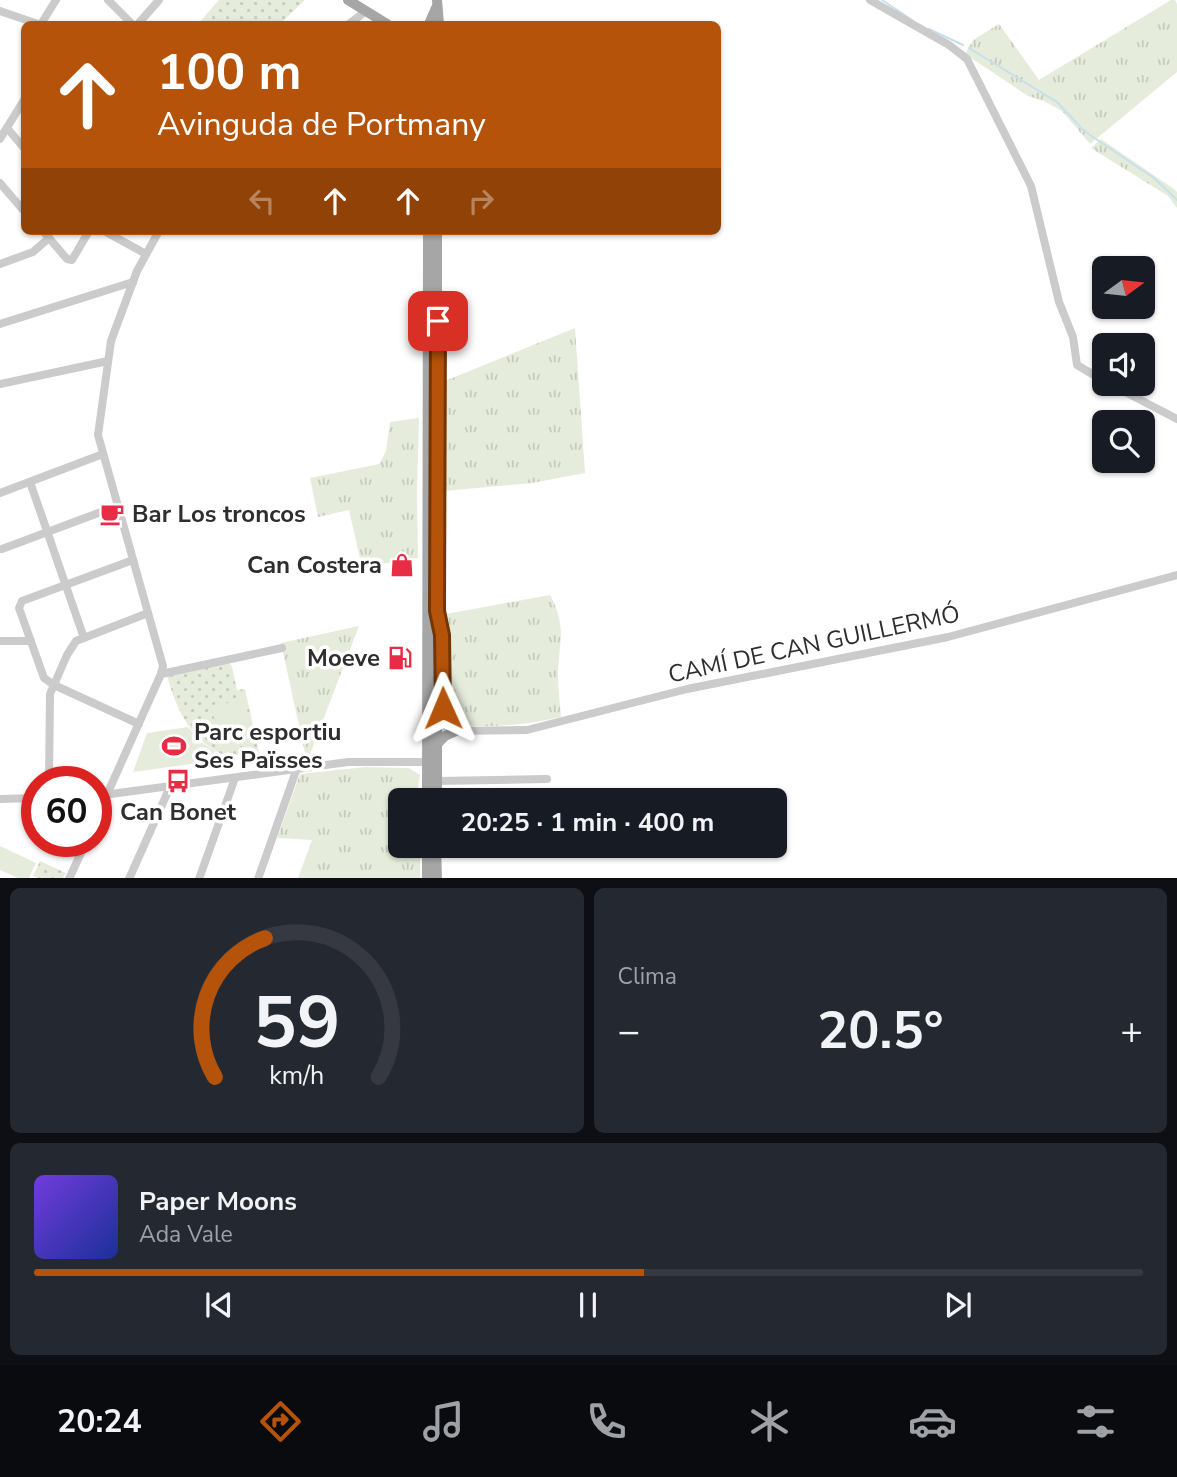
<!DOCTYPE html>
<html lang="es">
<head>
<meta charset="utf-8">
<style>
	:root { --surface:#171b24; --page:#242831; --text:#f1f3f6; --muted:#9ea1a6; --line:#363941; --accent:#b45309 }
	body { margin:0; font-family:"Nunito Sans",sans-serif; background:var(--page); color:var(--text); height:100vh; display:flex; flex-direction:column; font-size:26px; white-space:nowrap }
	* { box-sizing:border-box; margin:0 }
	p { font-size:23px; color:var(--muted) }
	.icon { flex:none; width:38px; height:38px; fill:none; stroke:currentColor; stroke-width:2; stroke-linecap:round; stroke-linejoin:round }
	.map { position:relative; height:878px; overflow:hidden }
	.details { display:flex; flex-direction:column; gap:10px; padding:10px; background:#0d0f14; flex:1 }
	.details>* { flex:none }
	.guide { position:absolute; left:21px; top:21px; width:700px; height:214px; border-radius:10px; box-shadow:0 2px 5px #0004; background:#b45309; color:#fff; overflow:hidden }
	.needle { width:46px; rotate:75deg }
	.fabs { position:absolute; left:1092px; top:256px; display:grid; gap:14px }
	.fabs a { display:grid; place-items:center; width:63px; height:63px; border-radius:10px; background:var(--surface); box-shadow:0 2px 5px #0004; font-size:35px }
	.speed { position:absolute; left:21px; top:766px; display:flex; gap:14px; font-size:35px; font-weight:700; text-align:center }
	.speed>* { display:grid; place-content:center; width:91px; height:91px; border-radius:50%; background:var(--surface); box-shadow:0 2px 5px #0004; line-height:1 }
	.speed .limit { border:10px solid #d22; background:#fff; color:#111 }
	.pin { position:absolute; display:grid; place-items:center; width:60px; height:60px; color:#fff; margin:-30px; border-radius:14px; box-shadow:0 4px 10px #0006 }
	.me { position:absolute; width:77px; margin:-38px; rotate:359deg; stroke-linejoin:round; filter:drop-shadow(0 0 5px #0008) }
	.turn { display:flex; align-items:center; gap:24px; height:147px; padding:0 21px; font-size:32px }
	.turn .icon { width:91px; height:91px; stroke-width:2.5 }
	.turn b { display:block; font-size:49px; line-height:60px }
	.lanes { display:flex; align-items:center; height:66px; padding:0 21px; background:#0003; justify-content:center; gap:35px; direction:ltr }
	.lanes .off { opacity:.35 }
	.big { font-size:52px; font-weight:700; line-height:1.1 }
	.details .tile { flex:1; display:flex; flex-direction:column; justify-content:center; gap:10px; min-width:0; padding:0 24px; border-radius:10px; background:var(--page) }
	.details .dial { align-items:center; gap:0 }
	.dial svg { height:182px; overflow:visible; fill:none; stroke:var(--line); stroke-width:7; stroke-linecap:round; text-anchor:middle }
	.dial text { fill:var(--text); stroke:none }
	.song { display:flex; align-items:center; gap:21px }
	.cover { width:84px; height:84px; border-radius:10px; background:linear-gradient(135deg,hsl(260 70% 55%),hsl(230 70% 35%)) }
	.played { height:7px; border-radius:4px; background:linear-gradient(90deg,var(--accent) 55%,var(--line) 55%) }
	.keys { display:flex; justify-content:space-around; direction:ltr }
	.heat { display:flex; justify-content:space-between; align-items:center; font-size:38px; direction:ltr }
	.details .tiles { flex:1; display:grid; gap:10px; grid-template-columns:1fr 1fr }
	.tile:last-child { grid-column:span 2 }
	.trip { position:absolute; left:388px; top:788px; width:399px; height:70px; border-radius:10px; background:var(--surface); box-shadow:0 2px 5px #0004; font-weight:700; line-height:70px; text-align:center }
	.menu { display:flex; height:112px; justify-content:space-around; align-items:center; background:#090b0e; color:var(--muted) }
	.menu .icon { width:49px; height:49px }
	.menu .current { color:var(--accent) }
	.menu b { font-size:32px; color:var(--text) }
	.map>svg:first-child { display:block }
	.grass { fill:url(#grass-tufts) }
	.park { fill:url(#park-dots) }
	.pitch { fill:#e5ecdb }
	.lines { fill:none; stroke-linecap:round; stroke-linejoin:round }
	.stream { stroke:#c6e0ec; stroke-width:2 }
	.minor { stroke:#cbcbcb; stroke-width:8 }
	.major { stroke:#a6a6a6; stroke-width:10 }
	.route-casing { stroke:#753606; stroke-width:18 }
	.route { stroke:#b45309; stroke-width:12 }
	.labels { text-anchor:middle; stroke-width:7; stroke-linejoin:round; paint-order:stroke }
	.poi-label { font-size:24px; font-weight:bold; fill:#2e2e2e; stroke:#fff; text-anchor:start }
	.street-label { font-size:24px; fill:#2e2e2e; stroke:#fff }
</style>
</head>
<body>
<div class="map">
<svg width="1177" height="879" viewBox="0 0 1177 879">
	<defs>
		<pattern id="grass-tufts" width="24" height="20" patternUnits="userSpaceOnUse" patternTransform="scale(1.75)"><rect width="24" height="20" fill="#e5ecdb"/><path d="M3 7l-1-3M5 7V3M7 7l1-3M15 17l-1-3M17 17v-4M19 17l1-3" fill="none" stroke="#c5cbbc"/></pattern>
		<pattern id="park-dots" width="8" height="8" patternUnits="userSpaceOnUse" patternTransform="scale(1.75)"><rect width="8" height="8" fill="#e5ecdb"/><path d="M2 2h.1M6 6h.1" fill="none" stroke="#c5cbbc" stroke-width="1.8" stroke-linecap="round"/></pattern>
	</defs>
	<rect width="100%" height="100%" fill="#fff"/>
	<!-- grass -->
	<g class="grass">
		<path d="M 1171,0 L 1175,0 L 1177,4 L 1177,72 L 1090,144 L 1062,111 L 1044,101 L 1028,96 L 965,54 L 973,40 L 999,24 L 1039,80 Z"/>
		<path d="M 1101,139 L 1174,189 L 1177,192 L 1177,208 L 1168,196 L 1091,148 Z"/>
		<path d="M 575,328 L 585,473 L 532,483 L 444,491 L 445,381 Z"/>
		<path d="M 419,418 L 417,493 L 418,558 L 362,567 L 349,510 L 318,517 L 310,478 L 379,464 L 386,451 L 390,422 Z"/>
		<path d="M 550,595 C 568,629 558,643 558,677 C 558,690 560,704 561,717 C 526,725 494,728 458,725 L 451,717 L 448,708 L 449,663 L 446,614 Z"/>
		<path d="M 359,626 L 307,762 L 281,643 Z"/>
		<path d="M 365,767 L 409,768 L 420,775 L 416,800 L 401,800 L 401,845 L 420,845 L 420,878 L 298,878 L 312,840 L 277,838 L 300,774 Z"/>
	</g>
	<!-- park -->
	<g class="park">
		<path d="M 219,0 L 305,0 L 280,24 L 198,24 Z"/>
		<path d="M 227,658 L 232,667 L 237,690 L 245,689 L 260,758 L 231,754 L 223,755 C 188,737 175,707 166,671 Z"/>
		<path d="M 40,861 L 66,873 L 63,878 L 39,878 L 33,876 Z"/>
	</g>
	<!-- pitch -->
	<g class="pitch">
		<path d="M 245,700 L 254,747 L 244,748 L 242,746 L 220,749 L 212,706 Z"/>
		<path d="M 188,727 L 201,742 L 227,759 L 133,772 L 147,733 Z"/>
		<path d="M 0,846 L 36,863 L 29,878 L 18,878 L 0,870 Z"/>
	</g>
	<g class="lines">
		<!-- stream -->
		<g class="stream">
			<path d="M 882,0 L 912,20"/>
			<path d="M 929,29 L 963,45"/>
			<path d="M 969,48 L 1057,102 L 1084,131 L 1154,178 L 1177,200"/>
		</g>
		<!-- minor -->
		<g class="minor">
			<path d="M 108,0 L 132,24"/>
			<path d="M 870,0 L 949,45 L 967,59 L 1031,186 L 1059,302 L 1073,337 L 1077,365 L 1104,381"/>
			<path d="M 0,11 L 38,24"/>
			<path d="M 41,24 L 56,0"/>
			<path d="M 138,24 L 159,0"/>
			<path d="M 349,24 L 366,11"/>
			<path d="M 7,128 L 24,148"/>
			<path d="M 0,139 L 24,100"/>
			<path d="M 0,183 L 24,211"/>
			<path d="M 43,231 L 67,259 L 72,260 L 89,231"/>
			<path d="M 104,231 L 146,254"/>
			<path d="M 0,264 L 33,252 L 49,238"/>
			<path d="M 0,324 L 133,282"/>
			<path d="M 1108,383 L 1177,419"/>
			<path d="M 0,384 L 108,361"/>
			<path d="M 30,482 L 84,638"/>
			<path d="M 0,493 L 103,454"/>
			<path d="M 2,549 L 117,506"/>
			<path d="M 133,560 L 22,601 L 19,608 L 44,678 L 54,685 L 139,724"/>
			<path d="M 0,641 L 31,641"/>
			<path d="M 161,674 L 282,648"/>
			<path d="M 456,731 L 527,730 L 687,689 L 948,637 L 1177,575"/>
			<path d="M 437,781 L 547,779"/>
			<path d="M 49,782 L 50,694 L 67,655 L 76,641 L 148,613"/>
			<path d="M 96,796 L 348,762 L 427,762"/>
			<path d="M 0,799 L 37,798"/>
			<path d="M 96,819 L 161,674 L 163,666 L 98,435 L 111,341 L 137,271 L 159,231"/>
			<path d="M 69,879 L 86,842"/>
			<path d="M 129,879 L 170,787"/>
			<path d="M 199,879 L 235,778"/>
			<path d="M 258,879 L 297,768"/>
		</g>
		<!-- major -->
		<g class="major">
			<path d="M 348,0 L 387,24"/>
			<path d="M 437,0 L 439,24"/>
			<path d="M 429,24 L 436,8"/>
			<path d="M 437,744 L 445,736 L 456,731 L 443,715 L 443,704"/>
			<path d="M 427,800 L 428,231"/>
			<path d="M 437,800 L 437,231"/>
			<path d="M 427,845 L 427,879"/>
			<path d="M 436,845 L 437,879"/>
		</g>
	</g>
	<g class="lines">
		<!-- route casing -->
		<g class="route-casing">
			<path id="route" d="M 438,321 L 437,611 L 442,635 L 443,708"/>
		</g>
		<!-- route -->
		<use href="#route" class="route"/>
	</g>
	<!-- icons -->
	<defs>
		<g id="cafe-bare" transform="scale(1.89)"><path d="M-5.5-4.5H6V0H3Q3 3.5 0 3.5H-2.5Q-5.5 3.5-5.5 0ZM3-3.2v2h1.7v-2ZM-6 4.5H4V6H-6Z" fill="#e82c46" stroke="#fff" stroke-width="2.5" paint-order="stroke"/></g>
		<g id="shop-bare" transform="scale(1.89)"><path d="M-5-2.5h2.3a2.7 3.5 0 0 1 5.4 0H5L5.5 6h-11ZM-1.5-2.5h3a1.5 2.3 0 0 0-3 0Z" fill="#e82c46" stroke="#fff" stroke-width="2.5" paint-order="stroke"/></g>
		<g id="fuel-bare" transform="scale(1.89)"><path d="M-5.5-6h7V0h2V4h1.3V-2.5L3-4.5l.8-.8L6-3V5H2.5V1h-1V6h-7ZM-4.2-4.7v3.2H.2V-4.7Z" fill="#e82c46" stroke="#fff" stroke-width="2.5" paint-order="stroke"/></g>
		<g id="stadium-bare" transform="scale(1.89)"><path d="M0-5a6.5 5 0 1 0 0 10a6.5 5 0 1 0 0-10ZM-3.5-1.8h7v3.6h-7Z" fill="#e82c46" stroke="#fff" stroke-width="2.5" paint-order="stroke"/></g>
		<g id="bus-bare" transform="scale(1.89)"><path d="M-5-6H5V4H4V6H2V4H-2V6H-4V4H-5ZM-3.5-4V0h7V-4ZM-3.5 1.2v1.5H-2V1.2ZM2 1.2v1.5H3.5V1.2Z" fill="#e82c46" stroke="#fff" stroke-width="2.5" paint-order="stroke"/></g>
	</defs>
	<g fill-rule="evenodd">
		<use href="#cafe-bare" x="112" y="514"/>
		<use href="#shop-bare" x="402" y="565"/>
		<use href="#fuel-bare" x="400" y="658"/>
		<use href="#stadium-bare" x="174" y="746"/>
		<use href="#bus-bare" x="178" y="781"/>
	</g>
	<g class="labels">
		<!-- poi labels -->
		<g class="poi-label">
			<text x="132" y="522">Bar Los troncos</text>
			<text x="382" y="573" text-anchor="end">Can Costera</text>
			<text x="380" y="666" text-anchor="end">Moeve</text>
			<text x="194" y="740">Parc esportiu<tspan x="194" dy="28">Ses Païsses</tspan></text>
			<text x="178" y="820" text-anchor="middle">Can Bonet</text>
		</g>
		<!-- street labels -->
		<g class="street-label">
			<text transform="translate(814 644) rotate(-12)" y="8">CAMÍ DE CAN GUILLERMÓ</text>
		</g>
	</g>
</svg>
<div class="fabs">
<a><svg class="needle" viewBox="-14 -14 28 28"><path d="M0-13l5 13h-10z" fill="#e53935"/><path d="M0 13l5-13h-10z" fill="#9ea1a6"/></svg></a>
<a><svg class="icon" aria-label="sound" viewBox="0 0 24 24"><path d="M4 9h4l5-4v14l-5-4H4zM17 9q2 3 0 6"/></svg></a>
<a><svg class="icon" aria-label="search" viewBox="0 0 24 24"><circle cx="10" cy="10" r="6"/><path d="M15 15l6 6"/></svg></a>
</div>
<div class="speed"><div class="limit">60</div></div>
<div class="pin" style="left:438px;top:321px;background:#d93025"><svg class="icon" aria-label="arrive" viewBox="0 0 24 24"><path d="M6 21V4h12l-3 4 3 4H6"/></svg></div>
<svg class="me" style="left:443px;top:708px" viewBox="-20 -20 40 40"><path d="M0-17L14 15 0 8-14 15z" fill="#b45309" stroke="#fff" stroke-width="4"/></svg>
<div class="trip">20:25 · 1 min · 400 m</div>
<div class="guide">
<div class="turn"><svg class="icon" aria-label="ahead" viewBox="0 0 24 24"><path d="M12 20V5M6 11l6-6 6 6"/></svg><div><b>100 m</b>Avinguda de Portmany</div></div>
<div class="lanes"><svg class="icon off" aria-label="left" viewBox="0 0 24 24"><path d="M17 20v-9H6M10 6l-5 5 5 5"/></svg><svg class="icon" aria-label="ahead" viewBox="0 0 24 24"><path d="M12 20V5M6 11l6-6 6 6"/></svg><svg class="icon" aria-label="ahead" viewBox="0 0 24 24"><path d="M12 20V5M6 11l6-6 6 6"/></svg><svg class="icon off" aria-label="right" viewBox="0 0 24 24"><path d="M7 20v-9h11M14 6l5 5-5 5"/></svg></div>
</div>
</div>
<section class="details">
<div class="tiles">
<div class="tile dial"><svg viewBox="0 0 100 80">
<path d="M14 69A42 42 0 1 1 86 69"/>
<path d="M14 69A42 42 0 0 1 36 8" stroke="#b45309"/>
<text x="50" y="56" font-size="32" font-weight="700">59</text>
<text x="50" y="72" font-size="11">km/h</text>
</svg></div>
<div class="tile"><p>Clima</p>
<div class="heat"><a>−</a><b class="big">20.5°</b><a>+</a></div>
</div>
<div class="tile">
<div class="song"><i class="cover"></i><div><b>Paper Moons</b><p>Ada Vale</p></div></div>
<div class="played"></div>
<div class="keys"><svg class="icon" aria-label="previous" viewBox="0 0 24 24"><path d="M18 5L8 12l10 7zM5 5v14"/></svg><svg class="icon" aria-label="pause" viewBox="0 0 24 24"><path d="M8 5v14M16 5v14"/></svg><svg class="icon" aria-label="next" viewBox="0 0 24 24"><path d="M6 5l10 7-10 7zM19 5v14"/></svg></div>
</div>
</div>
</section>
<nav class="menu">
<b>20:24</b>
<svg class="icon current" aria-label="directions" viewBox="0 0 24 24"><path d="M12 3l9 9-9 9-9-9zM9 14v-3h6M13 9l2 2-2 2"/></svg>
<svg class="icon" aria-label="music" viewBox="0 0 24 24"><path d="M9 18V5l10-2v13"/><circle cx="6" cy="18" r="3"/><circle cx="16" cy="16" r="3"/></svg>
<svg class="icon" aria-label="phone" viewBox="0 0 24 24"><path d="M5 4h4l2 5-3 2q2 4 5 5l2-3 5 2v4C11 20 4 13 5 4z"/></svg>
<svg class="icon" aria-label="climate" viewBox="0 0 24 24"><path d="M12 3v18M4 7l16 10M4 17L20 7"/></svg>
<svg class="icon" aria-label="car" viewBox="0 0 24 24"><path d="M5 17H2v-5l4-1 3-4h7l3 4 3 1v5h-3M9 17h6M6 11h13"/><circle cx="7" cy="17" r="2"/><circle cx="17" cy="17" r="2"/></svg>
<svg class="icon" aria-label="filters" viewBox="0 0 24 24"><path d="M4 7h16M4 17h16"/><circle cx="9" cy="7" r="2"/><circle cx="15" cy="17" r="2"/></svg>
</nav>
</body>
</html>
